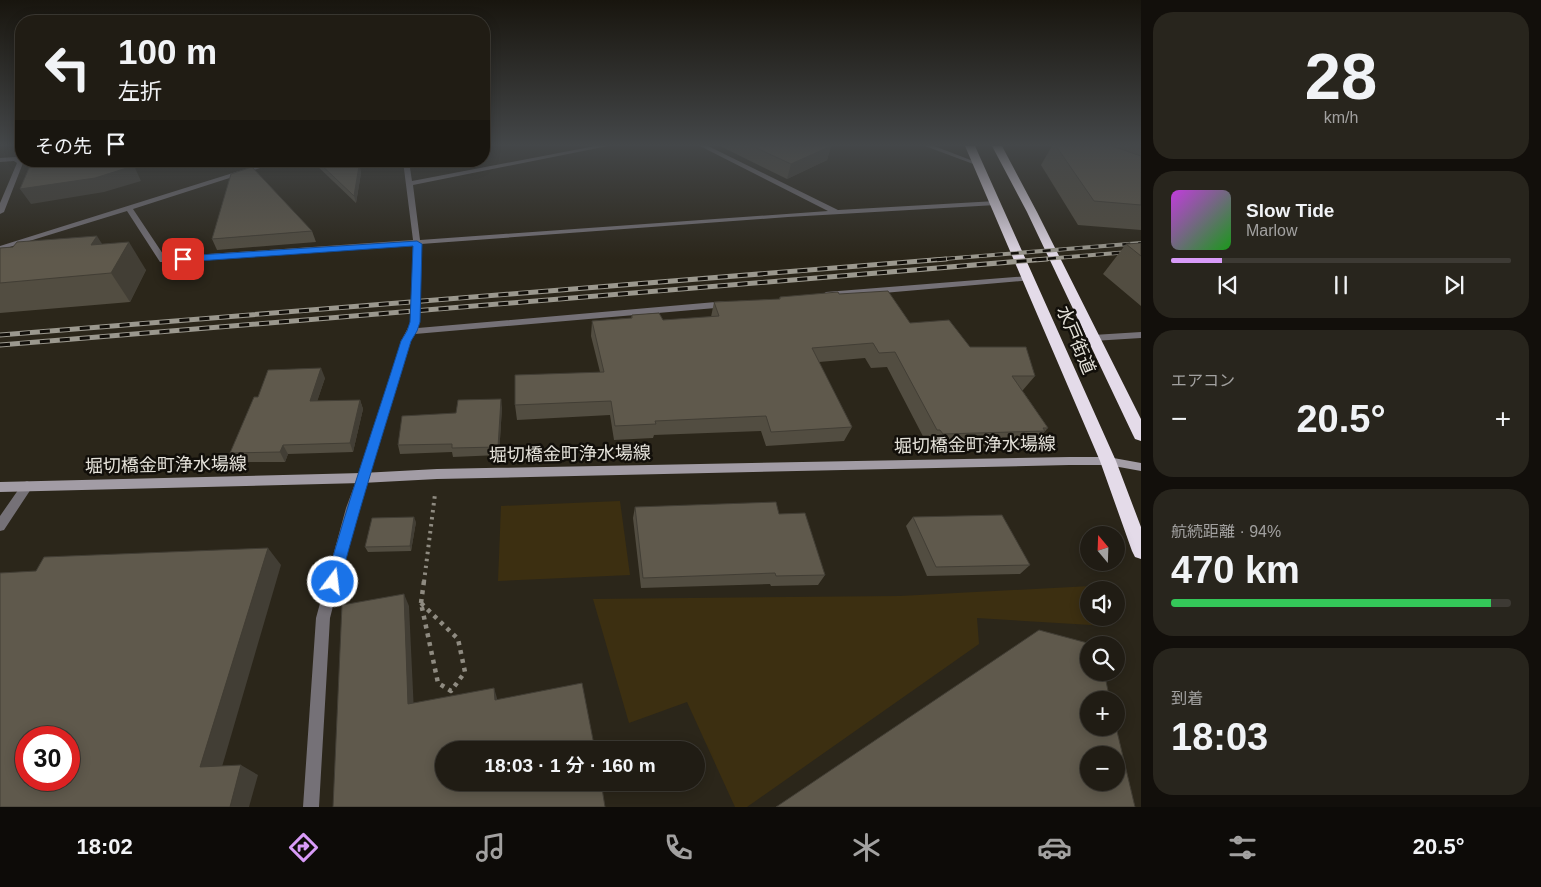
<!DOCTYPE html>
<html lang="ja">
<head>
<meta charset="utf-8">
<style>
	:root { --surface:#201c14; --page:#28251d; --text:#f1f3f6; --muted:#a2a1a0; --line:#3d3a34; --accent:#d89bf8 }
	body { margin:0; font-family:Helvetica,"Noto Sans JP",sans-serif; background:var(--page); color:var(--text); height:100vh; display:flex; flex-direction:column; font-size:19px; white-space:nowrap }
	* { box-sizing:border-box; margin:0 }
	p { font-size:16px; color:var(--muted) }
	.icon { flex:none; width:28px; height:28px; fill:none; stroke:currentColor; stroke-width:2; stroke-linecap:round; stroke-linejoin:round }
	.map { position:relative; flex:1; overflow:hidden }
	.side { display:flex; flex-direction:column; gap:12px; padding:12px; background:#120f0b; width:400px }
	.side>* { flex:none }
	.guide { position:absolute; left:15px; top:15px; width:475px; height:152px; border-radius:20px; box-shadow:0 2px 12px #0003,0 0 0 1px var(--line); background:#201c14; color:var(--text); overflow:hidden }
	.needle { width:32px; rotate:341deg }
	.fabs { position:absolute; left:1080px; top:526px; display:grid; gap:10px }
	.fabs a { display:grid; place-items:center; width:45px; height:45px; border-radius:50%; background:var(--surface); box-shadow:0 2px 12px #0003,0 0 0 1px var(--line); font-size:25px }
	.speed { position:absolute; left:15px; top:726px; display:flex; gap:10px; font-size:25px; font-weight:700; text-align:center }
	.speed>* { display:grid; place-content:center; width:65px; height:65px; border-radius:50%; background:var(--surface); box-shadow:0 2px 12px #0003,0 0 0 1px var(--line); line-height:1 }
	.speed .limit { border:8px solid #d22; background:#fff; color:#111 }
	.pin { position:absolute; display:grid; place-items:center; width:42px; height:42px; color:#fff; margin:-21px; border-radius:10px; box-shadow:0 2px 8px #0006 }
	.me { position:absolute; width:55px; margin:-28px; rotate:15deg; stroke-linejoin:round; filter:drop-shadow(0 0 4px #0008) }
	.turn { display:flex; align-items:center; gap:18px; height:105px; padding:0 20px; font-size:22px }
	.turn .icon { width:65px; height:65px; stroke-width:2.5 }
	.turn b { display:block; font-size:35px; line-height:42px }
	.then { display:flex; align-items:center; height:48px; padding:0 20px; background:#0003; gap:10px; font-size:19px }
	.big { font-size:38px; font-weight:600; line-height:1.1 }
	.side .card { flex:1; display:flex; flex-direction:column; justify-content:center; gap:8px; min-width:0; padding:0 18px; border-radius:20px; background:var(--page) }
	.side .dial { align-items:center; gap:0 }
	.dial b { font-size:65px; line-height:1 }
	.song { display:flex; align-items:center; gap:15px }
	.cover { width:60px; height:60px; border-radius:8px; background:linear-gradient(135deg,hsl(290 70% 55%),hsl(120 70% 35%)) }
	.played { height:5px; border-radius:2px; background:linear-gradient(90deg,var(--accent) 15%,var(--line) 15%) }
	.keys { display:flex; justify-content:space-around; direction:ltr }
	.heat { display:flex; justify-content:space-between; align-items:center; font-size:28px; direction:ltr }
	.charge { height:8px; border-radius:4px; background:linear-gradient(90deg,#34c759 94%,var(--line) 0) }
	.trip { position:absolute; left:435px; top:741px; width:270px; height:50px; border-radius:25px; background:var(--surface); box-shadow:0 2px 12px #0003,0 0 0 1px var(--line); font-weight:600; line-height:50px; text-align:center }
	.tab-bar { display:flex; height:80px; justify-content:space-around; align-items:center; background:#0d0b08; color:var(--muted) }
	.tab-bar .icon { width:35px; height:35px }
	.tab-bar .on { color:var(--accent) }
	.tab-bar b { font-size:22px; color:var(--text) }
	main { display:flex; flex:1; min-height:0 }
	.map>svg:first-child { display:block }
	.green { fill:#3c2f11 }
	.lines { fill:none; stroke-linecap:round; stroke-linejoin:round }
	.path-far1 { stroke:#8f8b81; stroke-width:4; stroke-dasharray:2.5 4.5; stroke-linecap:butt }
	.path { stroke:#8f8b81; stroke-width:4.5; stroke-dasharray:4 5; stroke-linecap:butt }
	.lane { fill:#757177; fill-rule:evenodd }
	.street { fill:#757177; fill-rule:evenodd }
	.secondary { fill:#a29ca5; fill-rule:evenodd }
	.highway { fill:#e4dbe9; fill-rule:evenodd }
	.rail-far1-casing { stroke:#9b988e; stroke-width:4 }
	.rail-casing { stroke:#9b988e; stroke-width:5 }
	.rail-far1 { stroke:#120f0a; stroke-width:2.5; stroke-dasharray:8; stroke-linecap:butt }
	.rail { stroke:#120f0a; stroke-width:3; stroke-dasharray:10; stroke-linecap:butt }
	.wall { fill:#524d41 }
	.shaded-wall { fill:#423e35 }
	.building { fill:#5f594c; stroke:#423e35; fill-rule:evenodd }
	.route { fill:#1a73e8; stroke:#114b97 }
	.labels { text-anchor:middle; stroke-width:5; stroke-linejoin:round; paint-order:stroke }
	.street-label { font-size:18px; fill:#e5e2da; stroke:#120f0a }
</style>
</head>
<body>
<main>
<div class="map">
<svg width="1141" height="807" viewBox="0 0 1141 807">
	<rect width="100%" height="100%" fill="#2b261a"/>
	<!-- green -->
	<g class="green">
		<path d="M 620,501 L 630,575 L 498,581 L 501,506 Z"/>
		<path d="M 1091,586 L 1092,590 L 1089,590 L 1089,618 L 1104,618 L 1108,626 L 977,618 L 979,644 L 747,807 L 735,807 L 687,702 L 629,723 L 593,599 L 900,596 Z"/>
	</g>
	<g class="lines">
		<!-- path-far1 -->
		<path class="path-far1" d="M 424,582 L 435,494"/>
		<!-- path -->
		<g class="path">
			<path d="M 421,603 L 458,639 L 465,672 L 451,691 L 438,683 Z"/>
			<path d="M 421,603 L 424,581"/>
		</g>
		<!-- lane -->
		<path class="lane" d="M 16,157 L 23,163 L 4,212 L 0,214 L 0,203 L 17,163 L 14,161 L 0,162 L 0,158 Z"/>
		<!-- street -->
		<g class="street">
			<path d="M 595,146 L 608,146 L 413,185 L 420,240 L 828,211 L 700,146 L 708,146 L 838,210 L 996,201 L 1000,203 L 996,205 L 788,217 L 421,244 L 419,322 L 418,328 L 727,301 L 731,304 L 727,307 L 415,334 L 411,341 L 378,449 L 358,508 L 330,618 L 319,807 L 303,807 L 316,618 L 346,508 L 368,449 L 401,341 L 411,322 L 413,245 L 163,262 L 160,262 L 127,211 L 0,250 L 0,246 L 271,161 L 282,161 L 133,209 L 165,257 L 413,240 L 403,161 L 409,161 L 412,181 Z"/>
			<path d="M 925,146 L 934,146 L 981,164 L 976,165 Z"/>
			<path d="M 1029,276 L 1032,276 L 1032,280 L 826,298 L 822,295 L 826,292 Z"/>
			<path d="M 1141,332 L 1141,338 L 1093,341 L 1088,338 L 1093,335 Z"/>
			<path d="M 27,481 L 31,483 L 33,486 L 31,489 L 4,530 L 0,531 L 0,516 L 23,483 Z"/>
		</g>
		<!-- secondary -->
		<path class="secondary" d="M 1069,457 L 1108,457 L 1141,463 L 1141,471 L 1108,465 L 1069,465 L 437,479 L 362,483 L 0,492 L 0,482 L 362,473 L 437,469 Z"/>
		<!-- highway -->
		<g class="highway">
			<path d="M 965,146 L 975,146 L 1116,461 L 1141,527 L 1141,559 L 1135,557 L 1132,551 L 1100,461 Z"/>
			<path d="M 992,146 L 1002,146 L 1037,212 L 1141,419 L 1141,441 L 1135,439 L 1133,435 L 1027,212 Z"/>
		</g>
		<!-- rail-far1 casing -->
		<g class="rail-far1-casing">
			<g id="rail-far1">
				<path d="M 931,260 L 1141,243"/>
				<path d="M 1032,260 L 1141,251"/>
			</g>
		</g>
		<!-- rail casing -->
		<g class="rail-casing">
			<g id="rail">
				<path d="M 0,335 L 946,259"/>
				<path d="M 0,345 L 1047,259"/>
			</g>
		</g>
		<!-- rail-far1 -->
		<use href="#rail-far1" class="rail-far1"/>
		<!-- rail -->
		<use href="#rail" class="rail"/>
	</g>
	<!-- wall -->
	<g class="wall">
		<path d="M 720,146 L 831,146 L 827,160 L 787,179 Z"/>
		<path d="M 1052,146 L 1141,146 L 1141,230 L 1078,225 L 1041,165 Z"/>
		<path d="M 312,161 L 382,161 L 360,168 L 361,173 L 356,203 Z"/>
		<path d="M 312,231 L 316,242 L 217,250 L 212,239 Z"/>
		<path d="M 1141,243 L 1141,306 L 1103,274 L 1126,244 Z"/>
		<path d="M 102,244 L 146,270 L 130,302 L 0,313 L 0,248 Z"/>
		<path d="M 839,294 L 970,347 L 1035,376 L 1023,390 L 1022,390 L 1048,428 L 1032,445 L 932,448 L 931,444 L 927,444 L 887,367 L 871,368 L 865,358 L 819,362 L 852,427 L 844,441 L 766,446 L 761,431 L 654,435 L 653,438 L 614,440 L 610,415 L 517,420 L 515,405 L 600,372 L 591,336 L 592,321 L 631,318 L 632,315 L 663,320 L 711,317 L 714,302 L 779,299 L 780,297 Z"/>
		<path d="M 325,378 L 317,401 L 360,400 L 363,409 L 353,452 L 288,454 L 285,462 L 236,462 L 230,453 L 258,397 Z"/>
		<path d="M 502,407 L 499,455 L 453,457 L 452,452 L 400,454 L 398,445 L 456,413 Z"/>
		<path d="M 635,507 L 779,514 L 825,575 L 818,585 L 771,586 L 770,584 L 641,588 L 633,518 Z"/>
		<path d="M 913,517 L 1030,565 L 1020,574 L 927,576 L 906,526 Z"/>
		<path d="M 416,522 L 411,551 L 368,552 L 365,547 Z"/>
	</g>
	<!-- shaded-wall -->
	<g class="shaded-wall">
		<path d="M 831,146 L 827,160 L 787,179 L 791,164 Z"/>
		<path d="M 131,161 L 176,161 L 135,168 L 141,181 L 104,192 L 31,204 L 20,189 Z"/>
		<path d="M 360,161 L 382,161 L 360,168 L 361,173 L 356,203 L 354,196 L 356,163 Z"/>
		<path d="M 97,236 L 115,264 L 91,245 Z"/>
		<path d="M 129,242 L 146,270 L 130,302 L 111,273 Z"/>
		<path d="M 321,368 L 325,378 L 314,411 L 310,401 Z"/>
		<path d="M 501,399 L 502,407 L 499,455 L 498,447 Z"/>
		<path d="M 360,400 L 363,409 L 353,452 L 350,443 Z"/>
		<path d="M 283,445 L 288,454 L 285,462 L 280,452 Z"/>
		<path d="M 414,517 L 416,522 L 411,551 L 410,546 Z"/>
		<path d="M 268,548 L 281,565 L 219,777 L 200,767 Z"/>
		<path d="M 404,594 L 409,606 L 414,713 L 408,704 Z"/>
		<path d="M 494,688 L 497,698 L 498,709 L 495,700 Z"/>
		<path d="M 241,765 L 258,775 L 249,807 L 230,807 Z"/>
	</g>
	<!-- building -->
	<g class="building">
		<path d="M 752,146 L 831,146 L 791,164 Z"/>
		<path d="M 1056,146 L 1112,146 L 1141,156 L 1141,205 L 1094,201 Z"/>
		<path d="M 1132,146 L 1141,146 L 1141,149 Z"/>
		<path d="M 32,161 L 131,161 L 133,166 L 95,178 L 20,189 Z"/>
		<path d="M 317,161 L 360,161 L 356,163 L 359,166 L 354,196 Z"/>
		<path d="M 252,167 L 312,231 L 212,239 L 231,174 Z"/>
		<path d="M 97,236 L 91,245 L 129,242 L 111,273 L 0,283 L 0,248 L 13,247 L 17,242 Z"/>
		<path d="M 1141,243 L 1141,256 L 1126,244 Z"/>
		<path d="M 888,291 L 910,323 L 949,320 L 970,347 L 1026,347 L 1035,376 L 1012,376 L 1048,428 L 1043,428 L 1045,431 L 943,434 L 940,430 L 937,430 L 895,352 L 879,353 L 873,343 L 812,348 L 852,427 L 771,432 L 766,416 L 655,421 L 656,424 L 615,426 L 611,401 L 515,405 L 515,375 L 604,372 L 592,321 L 632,318 L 632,315 L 659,313 L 663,320 L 719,316 L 714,302 L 780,299 L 780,297 L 838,292 L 839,294 Z"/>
		<path d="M 321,368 L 310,401 L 360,400 L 350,443 L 283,445 L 280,452 L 230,453 L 254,397 L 258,397 L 268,370 Z"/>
		<path d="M 501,399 L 498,447 L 452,448 L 452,444 L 398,445 L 402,416 L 456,413 L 458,400 Z"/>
		<path d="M 776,502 L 779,514 L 805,513 L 825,575 L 776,576 L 775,573 L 643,578 L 635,507 Z"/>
		<path d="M 1002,515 L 1030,565 L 936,567 L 913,517 Z"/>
		<path d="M 414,517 L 410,546 L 365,547 L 372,518 Z"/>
		<path d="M 268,548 L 200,767 L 241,765 L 230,807 L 0,807 L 0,573 L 36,571 L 44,557 ZM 26,738 L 69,738 L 69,780 L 26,780 Z"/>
		<path d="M 404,594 L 408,704 L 494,688 L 495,700 L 582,683 L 595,750 L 444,750 L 444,782 L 601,782 L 605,807 L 333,807 L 342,605 Z"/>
		<path d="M 1039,630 L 1095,645 L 1089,645 L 1089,672 L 1104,672 L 1110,700 L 1089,700 L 1089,728 L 1116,727 L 1135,807 L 776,807 ZM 1089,755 L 1116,755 L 1116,782 L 1089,782 Z"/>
	</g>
	<!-- sky -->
	<linearGradient id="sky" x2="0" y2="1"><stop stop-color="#18150e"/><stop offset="0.56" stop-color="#444749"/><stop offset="1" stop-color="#444749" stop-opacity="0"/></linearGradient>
	<rect width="1141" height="259" fill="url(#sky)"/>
	<!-- route -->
	<path class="route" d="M 417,241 L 422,244 L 420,322 L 417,331 L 411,341 C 387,421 361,501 340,582 L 338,586 L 333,588 L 328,586 L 326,582 C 348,500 376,421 401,341 L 407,331 L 410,322 L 413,246 L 183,262 L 178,259 L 183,256 Z"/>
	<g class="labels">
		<!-- street labels -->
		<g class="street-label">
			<text transform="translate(1076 340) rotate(67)" y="6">水戸街道</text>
			<text transform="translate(975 445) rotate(-1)" y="6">堀切橋金町浄水場線</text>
			<text transform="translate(570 454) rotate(-1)" y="6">堀切橋金町浄水場線</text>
			<text transform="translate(166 465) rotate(-1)" y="6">堀切橋金町浄水場線</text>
		</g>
	</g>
</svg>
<div class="fabs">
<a><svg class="needle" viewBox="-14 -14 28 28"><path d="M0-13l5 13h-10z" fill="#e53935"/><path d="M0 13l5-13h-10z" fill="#a2a1a0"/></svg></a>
<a><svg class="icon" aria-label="sound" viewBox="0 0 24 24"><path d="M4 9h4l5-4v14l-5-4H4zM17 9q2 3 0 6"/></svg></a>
<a><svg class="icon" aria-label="search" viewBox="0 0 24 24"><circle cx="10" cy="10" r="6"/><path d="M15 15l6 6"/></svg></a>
<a>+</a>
<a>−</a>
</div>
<div class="speed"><div class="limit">30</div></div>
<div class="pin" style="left:183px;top:259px;background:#d93025"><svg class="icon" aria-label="arrive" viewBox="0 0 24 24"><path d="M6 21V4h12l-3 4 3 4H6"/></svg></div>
<svg class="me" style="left:333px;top:582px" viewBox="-20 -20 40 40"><circle r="17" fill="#1a73e8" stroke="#fff" stroke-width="3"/><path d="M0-11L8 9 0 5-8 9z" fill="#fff"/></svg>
<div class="trip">18:03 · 1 分 · 160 m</div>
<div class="guide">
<div class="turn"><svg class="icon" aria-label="left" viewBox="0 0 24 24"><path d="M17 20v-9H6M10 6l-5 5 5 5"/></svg><div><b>100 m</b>左折</div></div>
<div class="then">その先<svg class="icon" aria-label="arrive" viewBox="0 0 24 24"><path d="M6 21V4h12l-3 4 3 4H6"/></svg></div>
</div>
</div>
<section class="side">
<div class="card dial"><b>28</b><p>km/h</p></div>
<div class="card">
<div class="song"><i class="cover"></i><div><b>Slow Tide</b><p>Marlow</p></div></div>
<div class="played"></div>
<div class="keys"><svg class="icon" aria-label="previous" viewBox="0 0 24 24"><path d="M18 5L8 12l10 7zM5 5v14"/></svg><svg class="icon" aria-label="pause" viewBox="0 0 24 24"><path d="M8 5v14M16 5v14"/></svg><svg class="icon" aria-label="next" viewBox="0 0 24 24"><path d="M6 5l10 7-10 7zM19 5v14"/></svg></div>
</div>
<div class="card"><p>エアコン</p>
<div class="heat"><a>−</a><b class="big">20.5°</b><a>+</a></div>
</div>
<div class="card"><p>航続距離 · 94%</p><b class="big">470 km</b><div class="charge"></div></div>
<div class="card"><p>到着</p><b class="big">18:03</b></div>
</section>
</main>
<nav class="tab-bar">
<b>18:02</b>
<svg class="icon on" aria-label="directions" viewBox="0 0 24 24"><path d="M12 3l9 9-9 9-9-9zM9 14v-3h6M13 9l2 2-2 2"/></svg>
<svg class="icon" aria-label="music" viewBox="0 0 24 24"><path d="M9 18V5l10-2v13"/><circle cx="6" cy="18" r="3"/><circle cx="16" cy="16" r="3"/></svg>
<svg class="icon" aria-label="phone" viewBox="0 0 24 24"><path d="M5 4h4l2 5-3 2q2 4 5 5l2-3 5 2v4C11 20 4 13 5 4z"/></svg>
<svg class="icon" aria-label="climate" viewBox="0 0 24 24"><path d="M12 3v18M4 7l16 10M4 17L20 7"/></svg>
<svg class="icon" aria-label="car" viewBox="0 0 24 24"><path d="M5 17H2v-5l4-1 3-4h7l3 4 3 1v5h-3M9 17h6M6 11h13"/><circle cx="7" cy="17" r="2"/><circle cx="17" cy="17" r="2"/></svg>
<svg class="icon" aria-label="filters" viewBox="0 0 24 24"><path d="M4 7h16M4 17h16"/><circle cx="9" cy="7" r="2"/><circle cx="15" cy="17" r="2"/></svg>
<b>20.5°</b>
</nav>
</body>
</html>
